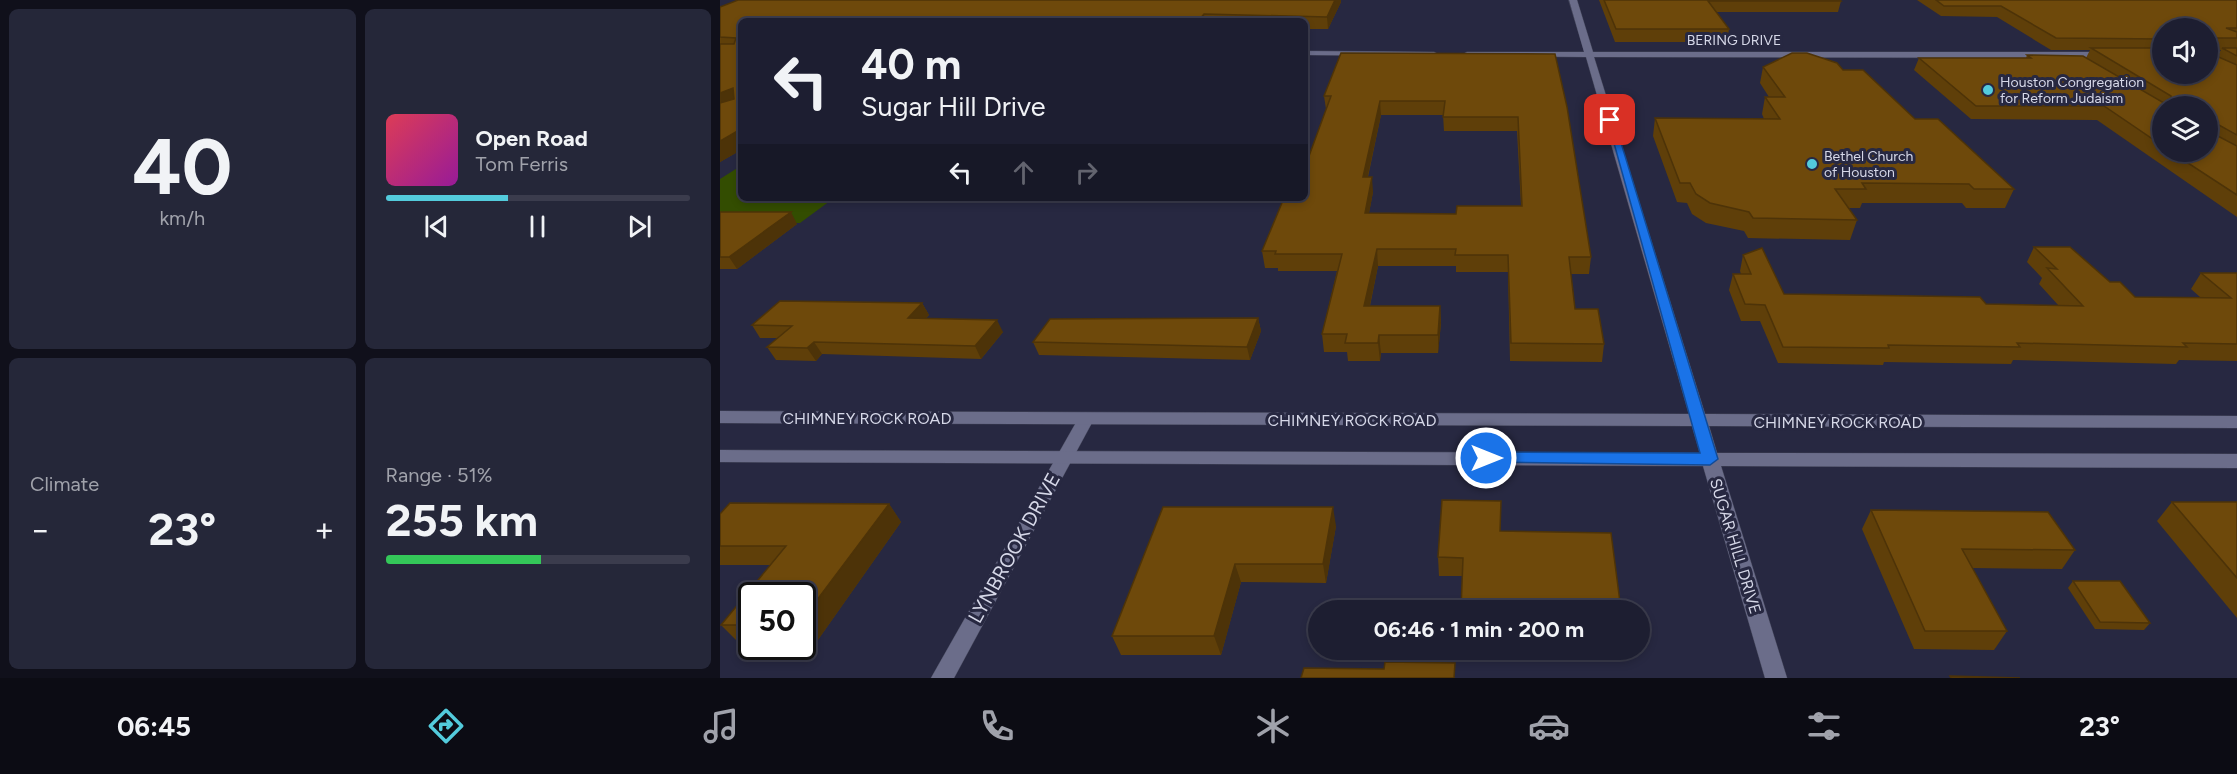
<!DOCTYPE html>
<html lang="en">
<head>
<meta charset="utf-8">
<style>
	:root { --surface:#1d1e31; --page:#252739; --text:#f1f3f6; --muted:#a0a2ab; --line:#3b3c4d; --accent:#53cbdc }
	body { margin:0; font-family:Figtree,sans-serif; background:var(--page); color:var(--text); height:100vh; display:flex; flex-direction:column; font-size:22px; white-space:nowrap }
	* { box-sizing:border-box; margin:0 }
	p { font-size:20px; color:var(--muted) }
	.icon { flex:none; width:33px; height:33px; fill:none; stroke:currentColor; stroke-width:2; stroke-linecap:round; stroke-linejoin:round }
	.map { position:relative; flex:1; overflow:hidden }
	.details { display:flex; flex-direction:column; gap:9px; padding:9px; background:#10101b; width:720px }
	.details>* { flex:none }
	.hud { position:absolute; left:18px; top:18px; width:570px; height:183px; border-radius:9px; box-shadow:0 3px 9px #0003,0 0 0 2px var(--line); background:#1d1e31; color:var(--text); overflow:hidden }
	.fabs { position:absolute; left:1432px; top:18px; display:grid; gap:12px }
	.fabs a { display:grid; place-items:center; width:66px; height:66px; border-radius:50%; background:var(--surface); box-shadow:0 3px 9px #0003,0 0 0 2px var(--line); font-size:30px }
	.speed { position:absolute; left:18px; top:582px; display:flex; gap:12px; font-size:30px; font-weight:700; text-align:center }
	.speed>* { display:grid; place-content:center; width:78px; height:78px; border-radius:50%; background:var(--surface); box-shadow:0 3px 9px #0003,0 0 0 2px var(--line); line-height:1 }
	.speed .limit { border:3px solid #111; border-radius:9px; background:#fff; color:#111 }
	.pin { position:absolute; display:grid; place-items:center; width:51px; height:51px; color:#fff; margin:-26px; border-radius:12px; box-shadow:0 3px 9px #0006 }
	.me { position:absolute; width:66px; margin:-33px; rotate:90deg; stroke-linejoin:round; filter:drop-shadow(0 0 4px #0008) }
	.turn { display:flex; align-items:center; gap:21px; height:126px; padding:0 24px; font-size:27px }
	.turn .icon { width:78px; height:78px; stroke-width:2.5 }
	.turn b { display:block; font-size:42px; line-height:51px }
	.lanes { display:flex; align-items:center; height:57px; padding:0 24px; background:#0003; justify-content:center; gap:30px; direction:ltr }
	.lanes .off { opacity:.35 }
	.big { font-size:45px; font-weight:700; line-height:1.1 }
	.details .card { flex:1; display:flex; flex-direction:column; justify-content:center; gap:9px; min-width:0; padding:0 21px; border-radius:9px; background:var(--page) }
	.details .dial { align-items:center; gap:0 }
	.dial b { font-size:78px; line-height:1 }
	.song { display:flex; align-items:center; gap:18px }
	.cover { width:72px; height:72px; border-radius:9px; background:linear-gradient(135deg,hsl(350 70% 55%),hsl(300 70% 35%)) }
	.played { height:6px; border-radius:3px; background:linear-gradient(90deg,var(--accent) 40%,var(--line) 40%) }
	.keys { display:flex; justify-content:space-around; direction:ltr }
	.heat { display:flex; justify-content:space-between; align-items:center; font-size:33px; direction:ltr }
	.charge { height:9px; border-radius:4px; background:linear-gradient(90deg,#34c759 51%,var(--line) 0) }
	.details .tiles { flex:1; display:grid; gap:9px; grid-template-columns:repeat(2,1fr) }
	.trip { position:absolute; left:588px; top:600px; width:342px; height:60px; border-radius:30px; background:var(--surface); box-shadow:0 3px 9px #0003,0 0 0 2px var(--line); font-weight:700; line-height:60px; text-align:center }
	.menu { display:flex; height:96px; justify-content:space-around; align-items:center; background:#0c0c14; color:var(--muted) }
	.menu .icon { width:42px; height:42px }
	.menu .active { color:var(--accent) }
	.menu b { font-size:27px; color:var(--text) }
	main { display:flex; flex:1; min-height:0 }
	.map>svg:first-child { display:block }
	.green { fill:#334d01 }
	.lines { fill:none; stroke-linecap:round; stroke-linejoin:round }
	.street-casing { stroke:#434559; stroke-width:1 }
	.secondary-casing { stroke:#434559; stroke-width:1 }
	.street { fill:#6b6d8a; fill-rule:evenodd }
	.secondary { fill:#6b6d8a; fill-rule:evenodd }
	.wall { fill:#5f3f09; fill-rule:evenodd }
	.shaded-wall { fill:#4d3308 }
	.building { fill:#6e490b; stroke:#4d3308; stroke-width:1.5; fill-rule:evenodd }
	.route { fill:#1a73e8; stroke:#114b97; stroke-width:1.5 }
	.poi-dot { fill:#53cbdc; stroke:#272841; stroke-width:2 }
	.labels { text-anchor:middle; stroke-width:6; stroke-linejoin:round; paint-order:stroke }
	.far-street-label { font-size:14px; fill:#d6d8e8; stroke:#272841 }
	.far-poi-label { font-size:14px; fill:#d6d8e8; stroke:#272841; text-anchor:start }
	.street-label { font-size:16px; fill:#d6d8e8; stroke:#272841 }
	.near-street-label { font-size:20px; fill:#d6d8e8; stroke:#272841 }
</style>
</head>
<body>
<main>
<section class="details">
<div class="tiles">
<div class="card dial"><b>40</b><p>km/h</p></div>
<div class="card">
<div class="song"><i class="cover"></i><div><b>Open Road</b><p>Tom Ferris</p></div></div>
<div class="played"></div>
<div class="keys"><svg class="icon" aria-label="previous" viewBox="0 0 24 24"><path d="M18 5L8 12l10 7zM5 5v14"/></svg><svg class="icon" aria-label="pause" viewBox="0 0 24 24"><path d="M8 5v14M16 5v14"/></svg><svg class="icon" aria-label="next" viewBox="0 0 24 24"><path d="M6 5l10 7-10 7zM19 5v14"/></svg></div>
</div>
<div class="card"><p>Climate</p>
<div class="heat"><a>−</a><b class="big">23°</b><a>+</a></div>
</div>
<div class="card"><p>Range · 51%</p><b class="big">255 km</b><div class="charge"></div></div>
</div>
</section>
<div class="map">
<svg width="1517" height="678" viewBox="0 0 1517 678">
	<rect width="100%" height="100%" fill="#272841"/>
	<!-- green -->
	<path class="green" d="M 19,167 L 21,198 L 114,198 L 80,223 L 0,223 L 0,179 Z"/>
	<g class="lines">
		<!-- street casing -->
		<g class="street-casing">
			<path id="street" d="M 366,413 L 372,415 L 374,419 L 234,678 L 211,678 L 358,419 L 360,415 Z"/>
		</g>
		<!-- secondary casing -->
		<g class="secondary-casing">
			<g id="secondary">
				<path d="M 849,0 L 857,0 L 873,52 L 1386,52 L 1390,55 L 1386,58 L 874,57 L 985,414 L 1517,416 L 1517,428 L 989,426 L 997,453 L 1517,454 L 1517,468 L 1001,466 L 1067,678 L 1045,678 L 983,466 L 0,462 L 0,450 L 980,453 L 972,426 L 0,423 L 0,411 L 969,414 L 866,57 L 747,56 L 743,54 L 747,52 L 864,52 Z"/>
				<path d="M 585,51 L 714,52 L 718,54 L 714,56 L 585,55 Z"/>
				<rect x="1488" y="52" width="29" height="6"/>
			</g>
		</g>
		<!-- street -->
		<use href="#street" class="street"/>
		<!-- secondary -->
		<use href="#secondary" class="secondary"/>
	</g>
	<!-- wall -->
	<g class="wall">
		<path d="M 879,0 L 1120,0 L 1121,1 L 1118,12 L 996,12 L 1009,29 L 1007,42 L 895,42 Z"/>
		<path d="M 1197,0 L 1517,0 L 1517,217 L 1377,120 L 1251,119 L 1194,70 L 1199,58 L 1306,58 L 1307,55 L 1366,58 L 1370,50 L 1331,50 L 1277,17 L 1221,16 ZM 1443,28 L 1488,74 L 1443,74 ZM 1493,50 L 1501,50 L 1497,56 L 1494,55 ZM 1443,106 L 1488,152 L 1443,152 Z"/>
		<path d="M 621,2 L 608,29 L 585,29 L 585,21 L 21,21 L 21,150 L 0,162 L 0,7 Z"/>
		<path d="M 835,54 L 871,257 L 869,274 L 851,274 L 855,309 L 884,344 L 882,362 L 790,361 L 788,272 L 736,272 L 736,266 L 658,266 L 650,306 L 720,306 L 721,323 L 718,353 L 661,353 L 660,361 L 628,361 L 627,352 L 604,352 L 602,334 L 617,271 L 558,271 L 558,268 L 545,268 L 542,251 L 585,198 L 606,109 L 604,96 ZM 661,115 L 723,115 L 724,131 L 797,131 L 801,206 L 736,214 L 649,213 L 653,192 L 648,177 Z"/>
		<path d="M 1043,67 L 1123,70 L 1195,119 L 1294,189 L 1285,208 L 1246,208 L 1242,203 L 1142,203 L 1140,208 L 1128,208 L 1137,220 L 1130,240 L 1028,238 L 1024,231 L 986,223 L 972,214 L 967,203 L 957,202 L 933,136 L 935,118 L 1044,119 L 1042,114 L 1045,97 L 1049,97 L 1040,83 Z"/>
		<path d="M 0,212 L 77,224 L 17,269 L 0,269 Z"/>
		<path d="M 1314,247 L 1390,282 L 1415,297 L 1480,297 L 1471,289 L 1481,273 L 1517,273 L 1517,361 L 1459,360 L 1456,364 L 1293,360 L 1291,364 L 1164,362 L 1163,365 L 1058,363 L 1040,321 L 1021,321 L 1009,290 L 1013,274 L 1021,274 L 1020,271 L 1023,255 L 1064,294 L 1266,304 L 1339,306 L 1319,284 L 1322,278 L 1307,262 Z"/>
		<path d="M 202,303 L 209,315 L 206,318 L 283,332 L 261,359 L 102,354 L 96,361 L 56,360 L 47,347 L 58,338 L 40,338 L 32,325 Z"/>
		<path d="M 538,318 L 541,331 L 530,360 L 319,355 L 313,342 Z"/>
		<path d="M 1452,502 L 1517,502 L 1517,618 L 1437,521 Z"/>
		<path d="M 169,504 L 181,522 L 95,644 L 82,644 L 82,596 L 51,565 L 0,565 L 0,514 Z"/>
		<path d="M 443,507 L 616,526 L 606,583 L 521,582 L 501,655 L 401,655 L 392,636 Z"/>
		<path d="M 1151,510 L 1355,550 L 1342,569 L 1252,568 L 1287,631 L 1274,650 L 1194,649 L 1142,529 Z"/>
		<path d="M 780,531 L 742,576 L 719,576 L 718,557 Z"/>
		<path d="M 1353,581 L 1430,623 L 1424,630 L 1375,629 L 1348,588 Z"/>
		<path d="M 1,625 L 32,625 L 32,644 L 20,644 Z"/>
		<path d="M 740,650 L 904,650 L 902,661 L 741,658 Z"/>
	</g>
	<!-- shaded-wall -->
	<g class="shaded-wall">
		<path d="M 615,0 L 621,0 L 621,2 L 608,29 L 607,17 Z"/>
		<path d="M 484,14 L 485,21 L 478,21 Z"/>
		<path d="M 13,88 L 21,101 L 0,111 L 0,93 Z"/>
		<path d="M 660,101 L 661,115 L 644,193 L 643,177 Z"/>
		<path d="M 21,129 L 21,150 L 0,162 L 0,141 Z"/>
		<path d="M 652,177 L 653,192 L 646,229 L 645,213 Z"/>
		<path d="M 71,212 L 77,224 L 17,269 L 9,257 Z"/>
		<path d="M 657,249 L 658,266 L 646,323 L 644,306 Z"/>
		<path d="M 202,303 L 209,315 L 194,330 L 188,318 Z"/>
		<path d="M 720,306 L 721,323 L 718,353 L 718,335 Z"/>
		<path d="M 538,318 L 541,331 L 530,360 L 527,347 Z"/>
		<path d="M 277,320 L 283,332 L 261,359 L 255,346 Z"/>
		<path d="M 659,335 L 661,353 L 660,361 L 658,343 Z"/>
		<path d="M 94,342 L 102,354 L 96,361 L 87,348 Z"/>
		<path d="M 169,504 L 181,522 L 95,644 L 82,630 L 82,620 Z"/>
		<path d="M 613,507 L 616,526 L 606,583 L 603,564 Z"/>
		<path d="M 515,564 L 521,582 L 501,655 L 494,636 Z"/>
	</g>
	<!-- building -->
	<g class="building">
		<path d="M 18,0 L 615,0 L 607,17 L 484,14 L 478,21 L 21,21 L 21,129 L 0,141 L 0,103 L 14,99 L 13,88 L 0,93 L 0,44 L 14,44 L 16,38 L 0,37 L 0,7 Z"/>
		<path d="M 884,0 L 1120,0 L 1121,1 L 988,1 L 1009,29 L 896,29 Z"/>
		<path d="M 1216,0 L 1517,0 L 1517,28 L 1506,28 L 1517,32 L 1517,38 L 1494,38 L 1492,40 L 1494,55 L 1517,65 L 1517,135 L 1497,124 L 1494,126 L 1494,134 L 1517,146 L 1517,195 L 1451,152 L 1488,152 L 1488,106 L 1443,106 L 1443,146 L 1384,106 L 1256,106 L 1199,58 L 1311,58 L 1307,55 L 1363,56 L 1449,106 L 1452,105 L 1451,96 L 1371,48 L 1443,48 L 1443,74 L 1488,74 L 1488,28 L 1443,28 L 1443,39 L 1336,38 L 1281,6 L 1224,6 Z"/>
		<path d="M 1502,48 L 1517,48 L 1517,56 Z"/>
		<path d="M 621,53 L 835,54 L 847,107 L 871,257 L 849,257 L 855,309 L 878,309 L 884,344 L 791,343 L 788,255 L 735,255 L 736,249 L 657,249 L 644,306 L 720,306 L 718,335 L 659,335 L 658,343 L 625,343 L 627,334 L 602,334 L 622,254 L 555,254 L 556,251 L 542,251 L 564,198 L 585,198 L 585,167 L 611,96 L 604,96 ZM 660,101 L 725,101 L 723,117 L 798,117 L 802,206 L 737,206 L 736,214 L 645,213 L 652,177 L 643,177 Z"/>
		<path d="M 1072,53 L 1087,53 L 1117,63 L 1123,70 L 1143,70 L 1195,119 L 1218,119 L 1294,189 L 1254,189 L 1249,184 L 1142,183 L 1146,189 L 1115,189 L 1137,220 L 1033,218 L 1029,212 L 990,203 L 976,194 L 970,183 L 960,183 L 935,118 L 1060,119 L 1045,97 L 1065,97 L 1043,67 Z"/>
		<path d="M 0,212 L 71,212 L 9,257 L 0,257 Z"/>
		<path d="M 1314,247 L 1350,247 L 1390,282 L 1400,282 L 1415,297 L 1511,298 L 1481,273 L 1517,273 L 1517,344 L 1463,343 L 1467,347 L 1297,343 L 1300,347 L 1168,345 L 1169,348 L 1063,347 L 1045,305 L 1025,304 L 1013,274 L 1031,274 L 1023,255 L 1042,248 L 1064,294 L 1260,297 L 1266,304 L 1363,306 L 1327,268 L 1337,269 Z"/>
		<path d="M 60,301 L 202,303 L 188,318 L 277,320 L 255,346 L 94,342 L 87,348 L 47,347 L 72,326 L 32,325 Z"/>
		<path d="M 538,318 L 527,347 L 313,342 L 330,319 Z"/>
		<path d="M 722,500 L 781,501 L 780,531 L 891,533 L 901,610 L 741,610 L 743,558 L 718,557 Z"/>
		<path d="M 1452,502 L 1517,502 L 1517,578 Z"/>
		<path d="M 10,503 L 169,504 L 82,620 L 82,596 L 32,596 L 32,625 L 1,625 L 66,546 L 0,546 L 0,514 Z"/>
		<path d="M 443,507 L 613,507 L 603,564 L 515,564 L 494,636 L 392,636 Z"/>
		<path d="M 1151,510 L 1328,512 L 1355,550 L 1242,549 L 1287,631 L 1205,631 Z"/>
		<path d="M 1353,581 L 1400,581 L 1430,623 L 1380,622 Z"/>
		<path d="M 665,662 L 735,663 L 734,678 L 581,678 L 584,668 L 664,669 Z"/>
		<path d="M 1230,676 L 1300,678 L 1231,678 Z"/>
	</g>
	<!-- route -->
	<path class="route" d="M 887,118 L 894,120 L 998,459 L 990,465 L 760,462 L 758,458 L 766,452 L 980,453 Z"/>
	<!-- markers -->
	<g class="poi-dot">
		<circle cx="1268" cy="90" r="6"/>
		<circle cx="1092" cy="164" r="6"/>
	</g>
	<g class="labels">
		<!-- far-street labels -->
		<g class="far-street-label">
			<text x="1014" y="45">BERING DRIVE</text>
		</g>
		<!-- far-poi labels -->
		<g class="far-poi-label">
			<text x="1280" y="87">Houston Congregation<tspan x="1280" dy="16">for Reform Judaism</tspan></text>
			<text x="1104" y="161">Bethel Church<tspan x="1104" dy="16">of Houston</tspan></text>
		</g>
		<!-- street labels -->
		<g class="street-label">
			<text x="147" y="424">CHIMNEY ROCK ROAD</text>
			<text x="632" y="426">CHIMNEY ROCK ROAD</text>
			<text x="1118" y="428">CHIMNEY ROCK ROAD</text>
			<text transform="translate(1016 546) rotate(73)" y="6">SUGAR HILL DRIVE</text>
		</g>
		<!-- near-street labels -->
		<g class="near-street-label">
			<text transform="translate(294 548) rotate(-61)" y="7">LYNBROOK DRIVE</text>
		</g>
	</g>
</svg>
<div class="fabs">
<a><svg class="icon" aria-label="sound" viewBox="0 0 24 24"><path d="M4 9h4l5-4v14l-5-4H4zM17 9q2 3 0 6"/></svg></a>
<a><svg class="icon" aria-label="layers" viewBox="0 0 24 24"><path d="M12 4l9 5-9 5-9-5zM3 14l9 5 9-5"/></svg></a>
</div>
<div class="speed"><div class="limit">50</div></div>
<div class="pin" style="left:890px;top:120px;background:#d93025"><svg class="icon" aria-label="arrive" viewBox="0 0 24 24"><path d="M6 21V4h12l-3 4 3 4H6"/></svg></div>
<svg class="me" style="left:766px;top:458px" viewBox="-20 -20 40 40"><circle r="17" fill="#1a73e8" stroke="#fff" stroke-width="3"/><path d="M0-11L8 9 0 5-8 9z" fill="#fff"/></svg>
<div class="trip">06:46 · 1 min · 200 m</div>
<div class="hud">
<div class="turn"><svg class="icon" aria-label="left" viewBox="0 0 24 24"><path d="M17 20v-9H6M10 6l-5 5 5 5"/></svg><div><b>40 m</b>Sugar Hill Drive</div></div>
<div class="lanes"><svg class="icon" aria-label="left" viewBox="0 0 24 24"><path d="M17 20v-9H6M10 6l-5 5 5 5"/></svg><svg class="icon off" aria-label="ahead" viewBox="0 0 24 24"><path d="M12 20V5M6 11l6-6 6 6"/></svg><svg class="icon off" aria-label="right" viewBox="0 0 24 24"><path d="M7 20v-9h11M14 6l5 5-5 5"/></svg></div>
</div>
</div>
</main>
<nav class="menu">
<b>06:45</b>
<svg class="icon active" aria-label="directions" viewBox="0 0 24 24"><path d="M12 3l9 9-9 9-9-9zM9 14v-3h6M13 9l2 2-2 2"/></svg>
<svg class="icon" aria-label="music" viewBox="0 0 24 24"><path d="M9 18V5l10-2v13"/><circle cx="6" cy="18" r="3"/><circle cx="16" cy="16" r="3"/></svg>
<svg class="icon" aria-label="phone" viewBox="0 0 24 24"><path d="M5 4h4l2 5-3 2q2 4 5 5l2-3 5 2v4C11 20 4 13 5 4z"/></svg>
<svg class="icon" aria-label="climate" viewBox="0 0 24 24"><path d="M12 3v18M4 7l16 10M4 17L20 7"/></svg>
<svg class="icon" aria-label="car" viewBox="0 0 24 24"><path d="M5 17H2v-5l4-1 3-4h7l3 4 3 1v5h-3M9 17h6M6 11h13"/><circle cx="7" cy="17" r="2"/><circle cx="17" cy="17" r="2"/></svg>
<svg class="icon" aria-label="filters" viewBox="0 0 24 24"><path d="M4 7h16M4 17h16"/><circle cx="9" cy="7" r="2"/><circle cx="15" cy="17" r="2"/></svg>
<b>23°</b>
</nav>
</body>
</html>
